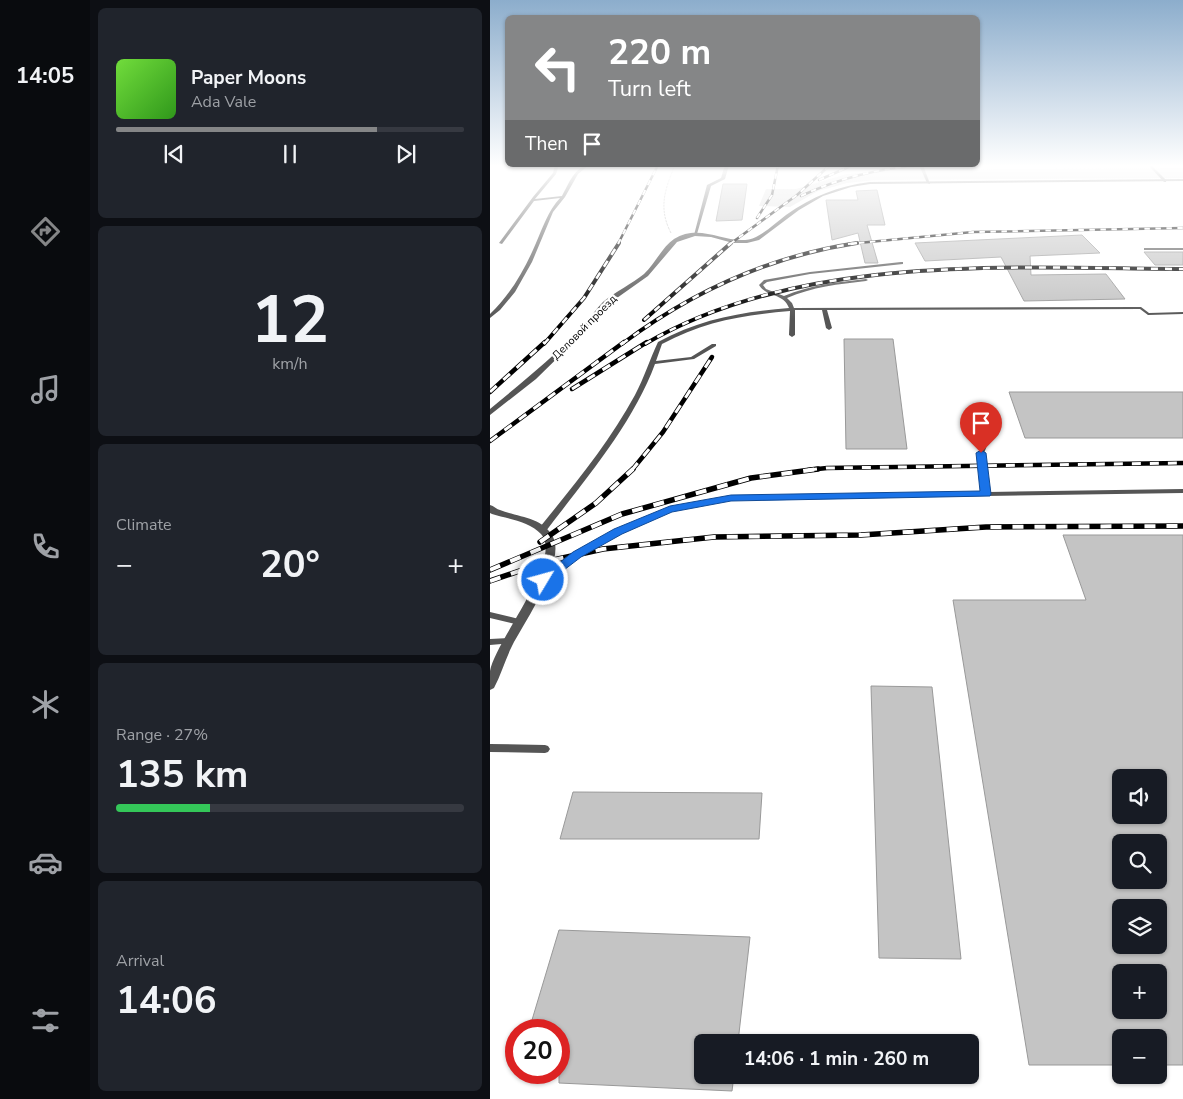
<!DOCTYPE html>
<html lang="en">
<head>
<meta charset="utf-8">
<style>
	:root { --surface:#171b24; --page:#20242c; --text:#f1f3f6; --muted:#9ea1a6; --line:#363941; --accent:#858687 }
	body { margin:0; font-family:"Nunito Sans",sans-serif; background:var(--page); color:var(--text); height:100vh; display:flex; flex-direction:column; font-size:19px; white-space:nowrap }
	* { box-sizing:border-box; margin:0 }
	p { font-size:16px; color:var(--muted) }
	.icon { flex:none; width:28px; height:28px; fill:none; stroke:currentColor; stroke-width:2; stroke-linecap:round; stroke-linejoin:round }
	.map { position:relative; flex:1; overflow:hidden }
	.drawer { display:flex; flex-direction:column; gap:8px; padding:8px; background:#0d0f14; width:400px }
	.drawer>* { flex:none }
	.top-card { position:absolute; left:15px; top:15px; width:475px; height:152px; border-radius:8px; box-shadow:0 1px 4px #0004; background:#858687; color:#fff; overflow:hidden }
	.tools { position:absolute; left:622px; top:769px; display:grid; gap:10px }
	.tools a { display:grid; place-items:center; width:55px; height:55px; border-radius:8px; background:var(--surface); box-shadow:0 1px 4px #0004; font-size:25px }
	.speed { position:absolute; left:15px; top:1019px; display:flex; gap:10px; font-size:25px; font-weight:700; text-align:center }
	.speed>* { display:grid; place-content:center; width:65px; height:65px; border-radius:50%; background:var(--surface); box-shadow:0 1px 4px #0004; line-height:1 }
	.speed .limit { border:8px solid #d22; background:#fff; color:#111 }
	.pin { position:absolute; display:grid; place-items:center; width:42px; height:42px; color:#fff; margin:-51px -21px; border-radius:50% 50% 50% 0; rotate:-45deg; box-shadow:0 0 5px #0007 }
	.pin .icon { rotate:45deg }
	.me { position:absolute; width:55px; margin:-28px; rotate:53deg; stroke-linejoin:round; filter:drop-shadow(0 0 4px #0008) }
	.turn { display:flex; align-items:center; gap:18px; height:105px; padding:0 20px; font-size:22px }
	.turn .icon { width:65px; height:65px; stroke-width:2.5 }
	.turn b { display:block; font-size:35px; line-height:42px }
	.then { display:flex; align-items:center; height:48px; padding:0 20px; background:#0003; gap:10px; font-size:19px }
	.big { font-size:38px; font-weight:700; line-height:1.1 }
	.drawer .widget { flex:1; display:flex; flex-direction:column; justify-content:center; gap:8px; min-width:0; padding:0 18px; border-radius:8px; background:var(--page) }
	.drawer .dial { align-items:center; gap:0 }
	.dial b { font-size:65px; line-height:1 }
	.song { display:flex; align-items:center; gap:15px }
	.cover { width:60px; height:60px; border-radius:8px; background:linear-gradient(135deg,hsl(100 70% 55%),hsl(110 70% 35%)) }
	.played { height:5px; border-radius:2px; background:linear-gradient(90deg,var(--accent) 75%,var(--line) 75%) }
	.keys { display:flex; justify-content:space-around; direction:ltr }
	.heat { display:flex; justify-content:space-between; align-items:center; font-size:28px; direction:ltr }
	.charge { height:8px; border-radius:4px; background:linear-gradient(90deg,#34c759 27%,var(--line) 0) }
	.trip { position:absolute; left:204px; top:1034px; width:285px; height:50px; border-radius:8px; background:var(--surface); box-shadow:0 1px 4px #0004; font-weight:700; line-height:50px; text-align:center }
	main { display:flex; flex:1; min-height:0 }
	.menu { display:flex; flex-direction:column; width:90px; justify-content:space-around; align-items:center; background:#090b0e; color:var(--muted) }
	.menu .icon { width:35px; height:35px }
	.menu .active { color:var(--accent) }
	.menu b { font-size:22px; color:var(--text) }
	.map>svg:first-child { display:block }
	.green { fill:#dcdcdc }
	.building { fill:#c4c4c4; stroke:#999; fill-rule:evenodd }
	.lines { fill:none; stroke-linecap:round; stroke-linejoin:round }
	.path { stroke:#777; stroke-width:1; stroke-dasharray:0.5 1; stroke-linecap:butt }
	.lane { fill:#555; fill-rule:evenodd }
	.street { fill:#555; fill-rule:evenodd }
	.rail-far3-casing { stroke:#000; stroke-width:2.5 }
	.rail-far2-casing { stroke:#000; stroke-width:4 }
	.rail-far1-casing { stroke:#000; stroke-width:4.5 }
	.rail-casing { stroke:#000; stroke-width:5.5 }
	.rail-far3 { stroke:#fff; stroke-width:2; stroke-dasharray:5.5; stroke-linecap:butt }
	.rail-far2 { stroke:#fff; stroke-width:2.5; stroke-dasharray:7; stroke-linecap:butt }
	.rail-far1 { stroke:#fff; stroke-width:3; stroke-dasharray:9; stroke-linecap:butt }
	.rail { stroke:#fff; stroke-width:4; stroke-dasharray:11; stroke-linecap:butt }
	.route { fill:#1a73e8; stroke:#114b97 }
	.labels { text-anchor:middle; stroke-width:4.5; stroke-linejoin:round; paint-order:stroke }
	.far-street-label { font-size:11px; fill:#000; stroke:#fff }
</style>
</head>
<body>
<main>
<nav class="menu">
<b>14:05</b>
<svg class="icon active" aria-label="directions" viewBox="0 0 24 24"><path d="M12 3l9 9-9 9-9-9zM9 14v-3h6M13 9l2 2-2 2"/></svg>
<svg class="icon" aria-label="music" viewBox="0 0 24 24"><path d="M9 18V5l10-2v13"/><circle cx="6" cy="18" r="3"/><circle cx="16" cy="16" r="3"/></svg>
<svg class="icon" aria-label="phone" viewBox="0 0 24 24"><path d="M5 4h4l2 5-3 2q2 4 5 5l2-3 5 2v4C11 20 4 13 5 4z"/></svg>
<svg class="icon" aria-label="climate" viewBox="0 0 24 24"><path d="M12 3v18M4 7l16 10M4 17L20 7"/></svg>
<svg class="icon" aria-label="car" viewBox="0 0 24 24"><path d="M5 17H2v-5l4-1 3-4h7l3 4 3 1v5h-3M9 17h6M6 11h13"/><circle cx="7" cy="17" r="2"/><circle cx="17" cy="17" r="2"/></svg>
<svg class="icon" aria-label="filters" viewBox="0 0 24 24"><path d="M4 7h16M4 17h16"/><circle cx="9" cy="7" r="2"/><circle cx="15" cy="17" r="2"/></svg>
</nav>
<section class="drawer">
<div class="widget">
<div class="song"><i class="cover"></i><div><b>Paper Moons</b><p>Ada Vale</p></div></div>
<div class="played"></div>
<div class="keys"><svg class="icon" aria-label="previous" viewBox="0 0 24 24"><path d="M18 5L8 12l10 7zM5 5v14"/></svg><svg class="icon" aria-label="pause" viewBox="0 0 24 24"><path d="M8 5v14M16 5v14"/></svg><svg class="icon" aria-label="next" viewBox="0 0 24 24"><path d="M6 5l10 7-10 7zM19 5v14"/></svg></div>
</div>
<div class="widget dial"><b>12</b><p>km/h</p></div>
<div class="widget"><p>Climate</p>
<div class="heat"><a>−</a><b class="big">20°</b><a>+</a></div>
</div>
<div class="widget"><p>Range · 27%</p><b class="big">135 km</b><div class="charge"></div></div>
<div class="widget"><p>Arrival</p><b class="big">14:06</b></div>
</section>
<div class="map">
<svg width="693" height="1099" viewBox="0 0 693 1099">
	<rect width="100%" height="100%" fill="#fff"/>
	<!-- green -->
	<path class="green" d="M 693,168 L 693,178 L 385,180 L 357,183 L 328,191 L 300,207 L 269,206 L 276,189 L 306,189 L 357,174 L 404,170 Z"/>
	<!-- building -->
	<g class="building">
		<path d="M 233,184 L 257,184 L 252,220 L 226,221 Z"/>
		<path d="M 387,190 L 395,225 L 377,225 L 388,263 L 375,263 L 368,233 L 342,240 L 336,200 L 368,200 L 366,191 Z"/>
		<path d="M 592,235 L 610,253 L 540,256 L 541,275 L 616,274 L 635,299 L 534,301 L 511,257 L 435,261 L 425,243 Z"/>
		<path d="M 654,252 L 693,252 L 693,265 L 665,265 Z"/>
		<path d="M 354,339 L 403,339 L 417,449 L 356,449 Z"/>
		<path d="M 519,392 L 693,392 L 693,438 L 535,438 Z"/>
		<path d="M 573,535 L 693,535 L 693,1065 L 669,1065 L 669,1038 L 631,1038 L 631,1065 L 539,1065 L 463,600 L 596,600 ZM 631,778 L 669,778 L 669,815 L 631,815 ZM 631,842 L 669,842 L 669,880 L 631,880 ZM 631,908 L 669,908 L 669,945 L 631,945 ZM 631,972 L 669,972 L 669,1010 L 631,1010 Z"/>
		<path d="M 381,686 L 442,687 L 471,959 L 389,958 Z"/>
		<path d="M 83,792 L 272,793 L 269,839 L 70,839 Z"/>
		<path d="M 69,930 L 260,937 L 248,1042 L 212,1042 L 212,1075 L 244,1075 L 242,1091 L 69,1083 L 69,1030 L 39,1030 Z"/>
	</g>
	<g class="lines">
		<!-- path -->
		<path class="path" d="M 181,233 C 168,208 175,189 185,165"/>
		<!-- lane -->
		<g class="lane">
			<path d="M 65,165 L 69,165 L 66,174 L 45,199 L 72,196 C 78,185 85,166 99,165 L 88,174 L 75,197 L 63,212 L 42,262 L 25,292 L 10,310 L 0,318 L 0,314 C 21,294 35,269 46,243 C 53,227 58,211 70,198 L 44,201 L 12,244 L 9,243 L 43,197 L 63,173 Z"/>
			<path d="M 235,165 L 239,165 L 235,179 L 221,186 L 207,234 L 204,235 L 217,185 L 231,178 Z"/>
			<path d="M 429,165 L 433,165 L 440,184 L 437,183 Z"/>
			<path d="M 658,165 L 661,165 L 676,180 L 676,182 L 674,182 Z"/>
			<path d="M 655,248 L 693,248 L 693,250 L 654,250 L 654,248 Z"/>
			<path d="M 411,262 L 413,262 L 413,264 L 320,274 L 277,282 L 273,285 L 276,289 L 294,296 C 320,285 348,282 376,279 L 378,280 L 376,281 C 349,284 322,287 297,298 L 302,303 L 304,308 L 651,307 L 659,313 L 693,312 L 693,314 L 658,315 L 650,309 L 337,310 L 342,328 L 339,330 L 336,328 L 332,310 L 305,310 L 305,335 L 302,337 L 299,335 L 300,311 C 254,315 214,321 172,344 L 166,361 L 201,357 L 222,344 L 226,344 L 226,346 L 204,359 L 165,364 C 143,424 94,481 56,531 L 50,531 L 49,529 L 50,527 C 84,485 119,443 145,395 C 154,378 160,359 168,342 C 210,319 252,312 299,308 C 294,293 276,297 269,285 L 274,280 L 320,272 Z"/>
			<path d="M 506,414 L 509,416 L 494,453 L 499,492 L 693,489 L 693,493 L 241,500 L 182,511 L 131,534 L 90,556 L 56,582 L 50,582 L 49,580 L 84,552 L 125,530 L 180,507 L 241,496 L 492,492 L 488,453 L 503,416 Z"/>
			<path d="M 0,612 L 29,619 L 32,620 L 33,622 L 32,624 L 29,625 L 0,618 Z"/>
			<path d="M 19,638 L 22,639 L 23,641 L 22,643 L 0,645 L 0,639 Z"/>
			<path d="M 0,744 L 55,745 L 58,746 L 60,749 L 58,752 L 55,753 L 0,752 Z"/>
		</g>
		<!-- street -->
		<g class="street">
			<path d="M 693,179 L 693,181 L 380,184 L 361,187 L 333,196 L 309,210 L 269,240 L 257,243 L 243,243 L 221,237 L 205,236 L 187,242 L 158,276 L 117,305 L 95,331 L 46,379 L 0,415 L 0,409 C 31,383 63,358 91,328 C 99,320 105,310 113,302 C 126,291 142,284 154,274 C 165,264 172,247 184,239 C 213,221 241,249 266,237 C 276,232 287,222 296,215 C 323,196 348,186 380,182 Z"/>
			<path d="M 0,505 C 4,506 6,509 10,510 C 28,517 53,517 63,537 C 76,562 34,623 22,646 C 15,660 11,675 4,688 L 0,690 C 0,684 0,677 0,671 C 5,641 74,559 51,534 C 39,521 18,519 2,514 L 0,513 Z"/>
		</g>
		<!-- rail-far3 casing -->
		<g class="rail-far3-casing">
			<g id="rail-far3">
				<path d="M 329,180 L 363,165"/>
				<path d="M 311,196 C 351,177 390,168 434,165"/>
				<path d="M 267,218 L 282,195 L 288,165"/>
				<path d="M 128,244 L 168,165"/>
				<path d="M 240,244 L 307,195 L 340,165"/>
				<path d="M 358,244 L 483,232 L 693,228"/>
			</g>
		</g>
		<!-- rail-far2 casing -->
		<g class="rail-far2-casing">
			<g id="rail-far2">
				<path d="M 154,320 L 241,243"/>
				<path d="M 54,344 L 94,298 L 129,243"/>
				<path d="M 132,344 C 203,291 280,256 367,243"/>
				<path d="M 155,344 C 310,253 520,268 693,269"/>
			</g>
		</g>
		<!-- rail-far1 casing -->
		<g class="rail-far1-casing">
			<g id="rail-far1">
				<path d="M 82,389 L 157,342"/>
				<path d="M 0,392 L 55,342"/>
				<path d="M 0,441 L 134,342"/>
				<path d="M 142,470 L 173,432 L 222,357"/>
				<path d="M 318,470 L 337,468 L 693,463"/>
			</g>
		</g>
		<!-- rail casing -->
		<g class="rail-casing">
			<g id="rail">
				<path d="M 50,542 L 106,503 L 143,469"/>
				<path d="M 0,570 L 132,514 L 261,478 L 328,469"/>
				<path d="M 0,581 L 59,561 L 113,549 L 224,537 L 371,535 L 496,527 L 693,526"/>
			</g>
		</g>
		<!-- rail-far3 -->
		<use href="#rail-far3" class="rail-far3"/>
		<!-- rail-far2 -->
		<use href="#rail-far2" class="rail-far2"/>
		<!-- rail-far1 -->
		<use href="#rail-far1" class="rail-far1"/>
		<!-- rail -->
		<use href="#rail" class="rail"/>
	</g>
	<!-- sky -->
	<linearGradient id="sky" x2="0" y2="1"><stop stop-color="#8cadcc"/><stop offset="0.52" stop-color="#fff"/><stop offset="1" stop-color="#fff" stop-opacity="0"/></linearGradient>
	<rect width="693" height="319" fill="url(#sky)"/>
	<!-- route -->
	<path class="route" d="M 491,450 L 496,453 L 501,494 L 500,496 L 241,501 L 182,512 L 132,534 L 91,557 L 57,583 L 49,583 L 47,580 L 83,552 L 124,529 L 180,506 L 241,495 L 490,491 L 486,453 Z"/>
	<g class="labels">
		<!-- far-street labels -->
		<g class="far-street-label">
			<text transform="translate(94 327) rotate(-45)" y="4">Деловой проезд</text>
		</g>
	</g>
</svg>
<div class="tools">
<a><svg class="icon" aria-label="sound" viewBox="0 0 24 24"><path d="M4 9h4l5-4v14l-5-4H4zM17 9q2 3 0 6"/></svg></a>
<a><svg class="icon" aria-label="search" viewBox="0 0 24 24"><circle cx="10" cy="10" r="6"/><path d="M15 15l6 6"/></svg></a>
<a><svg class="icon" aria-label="layers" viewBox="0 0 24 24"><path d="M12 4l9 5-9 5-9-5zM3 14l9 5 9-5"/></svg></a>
<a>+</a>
<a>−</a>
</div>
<div class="speed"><div class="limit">20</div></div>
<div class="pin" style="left:491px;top:453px;background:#d93025"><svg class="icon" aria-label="arrive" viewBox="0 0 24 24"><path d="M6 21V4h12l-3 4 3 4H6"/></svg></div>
<svg class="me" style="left:53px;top:580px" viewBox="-20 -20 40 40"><circle r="17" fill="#1a73e8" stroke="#fff" stroke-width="3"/><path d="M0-11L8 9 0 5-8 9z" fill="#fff"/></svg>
<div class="trip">14:06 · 1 min · 260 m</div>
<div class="top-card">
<div class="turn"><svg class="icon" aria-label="left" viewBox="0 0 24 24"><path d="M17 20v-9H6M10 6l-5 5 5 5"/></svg><div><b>220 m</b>Turn left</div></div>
<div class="then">Then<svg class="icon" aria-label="arrive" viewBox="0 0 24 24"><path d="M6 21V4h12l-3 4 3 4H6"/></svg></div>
</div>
</div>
</main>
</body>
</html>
